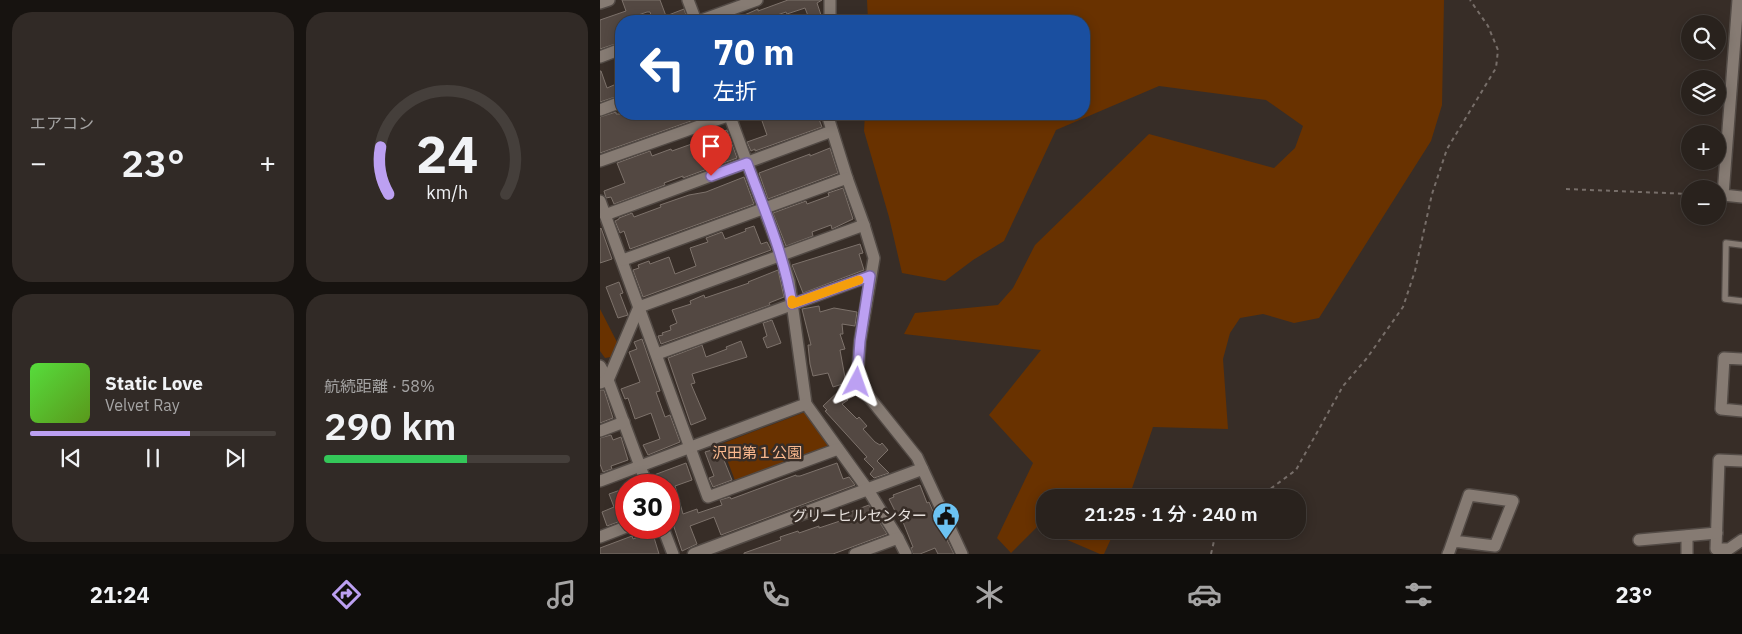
<!DOCTYPE html>
<html lang="ja">
<head>
<meta charset="utf-8">
<style>
	:root { --surface:#29221d; --page:#312a26; --text:#f1f3f6; --muted:#a5a4a4; --line:#453f3b; --accent:#bca0f2 }
	body { margin:0; font-family:"IBM Plex Sans","Noto Sans JP",sans-serif; background:var(--page); color:var(--text); height:100vh; display:flex; flex-direction:column; font-size:19px; white-space:nowrap }
	* { box-sizing:border-box; margin:0 }
	p { font-size:16px; color:var(--muted) }
	.icon { flex:none; width:28px; height:28px; fill:none; stroke:currentColor; stroke-width:2; stroke-linecap:round; stroke-linejoin:round }
	.map { position:relative; flex:1; overflow:hidden }
	.panel { display:flex; flex-direction:column; gap:12px; padding:12px; background:#171310; width:600px }
	.panel>* { flex:none }
	.banner { position:absolute; left:15px; top:15px; width:475px; height:105px; border-radius:20px; box-shadow:0 2px 12px #0003,0 0 0 1px var(--line); background:#1a4fa0; color:#fff; overflow:hidden }
	.buttons { position:absolute; left:1081px; top:15px; display:grid; gap:10px }
	.buttons a { display:grid; place-items:center; width:45px; height:45px; border-radius:50%; background:var(--surface); box-shadow:0 2px 12px #0003,0 0 0 1px var(--line); font-size:25px }
	.speed { position:absolute; left:15px; top:474px; display:flex; gap:10px; font-size:25px; font-weight:700; text-align:center }
	.speed>* { display:grid; place-content:center; width:65px; height:65px; border-radius:50%; background:var(--surface); box-shadow:0 2px 12px #0003,0 0 0 1px var(--line); line-height:1 }
	.speed .limit { border:8px solid #d22; background:#fff; color:#111 }
	.pin { position:absolute; display:grid; place-items:center; width:42px; height:42px; color:#fff; margin:-51px -21px; border-radius:50% 50% 50% 0; rotate:-45deg; box-shadow:0 0 5px #0007 }
	.pin .icon { rotate:45deg }
	.me { position:absolute; width:55px; margin:-28px; rotate:4deg; stroke-linejoin:round; filter:drop-shadow(0 0 4px #0008) }
	.turn { display:flex; align-items:center; gap:18px; height:105px; padding:0 15px; font-size:22px }
	.turn .icon { width:65px; height:65px; stroke-width:2.5 }
	.turn b { display:block; font-size:35px; line-height:42px }
	.big { font-size:38px; font-weight:600; line-height:1.1 }
	.panel .widget { flex:1; display:flex; flex-direction:column; justify-content:center; gap:8px; min-width:0; padding:0 18px; border-radius:20px; background:var(--page) }
	.panel .dial { align-items:center; gap:0 }
	.dial svg { height:130px; overflow:visible; fill:none; stroke:var(--line); stroke-width:7; stroke-linecap:round; text-anchor:middle }
	.dial text { fill:var(--text); stroke:none }
	.song { display:flex; align-items:center; gap:15px }
	.cover { width:60px; height:60px; border-radius:8px; background:linear-gradient(135deg,hsl(110 70% 55%),hsl(90 70% 35%)) }
	.played { height:5px; border-radius:2px; background:linear-gradient(90deg,var(--accent) 65%,var(--line) 65%) }
	.keys { display:flex; justify-content:space-around; direction:ltr }
	.heat { display:flex; justify-content:space-between; align-items:center; font-size:28px; direction:ltr }
	.charge { height:8px; border-radius:4px; background:linear-gradient(90deg,#34c759 58%,var(--line) 0) }
	.panel .tiles { flex:1; display:grid; gap:12px; grid-template-columns:repeat(2,1fr) }
	.trip { position:absolute; left:436px; top:489px; width:270px; height:50px; border-radius:20px; background:var(--surface); box-shadow:0 2px 12px #0003,0 0 0 1px var(--line); font-weight:600; line-height:50px; text-align:center }
	.menu { display:flex; height:80px; justify-content:space-around; align-items:center; background:#100e0c; color:var(--muted) }
	.menu .icon { width:35px; height:35px }
	.menu .active { color:var(--accent) }
	.menu b { font-size:22px; color:var(--text) }
	main { display:flex; flex:1; min-height:0 }
	.map>svg:first-child { display:block }
	.green { fill:#693200 }
	.building { fill:#534842; stroke:#7d726b }
	.lines { fill:none; stroke-linecap:round; stroke-linejoin:round }
	.service-casing { stroke:#524a45; stroke-width:8 }
	.minor-casing { stroke:#524a45; stroke-width:14 }
	.tertiary-casing { stroke:#524a45; stroke-width:15 }
	.path { stroke:#776e69; stroke-width:2; stroke-dasharray:4 4; stroke-linecap:butt }
	.service { stroke:#867b73; stroke-width:5.5 }
	.minor { stroke:#867b73; stroke-width:11 }
	.tertiary { stroke:#867b73; stroke-width:12 }
	.route-casing { stroke:#7a689d; stroke-width:12 }
	.route { stroke:#bca0f2; stroke-width:9 }
	.slow { stroke:#f59e0b; stroke-width:9 }
	.labels { text-anchor:middle; stroke-width:5; stroke-linejoin:round; paint-order:stroke }
	.park-label { font-size:15px; fill:#fbb98e; stroke:#372d27 }
	.poi-label { font-size:15px; fill:#e5dfdb; stroke:#372d27; text-anchor:end }
</style>
</head>
<body>
<main>
<section class="panel">
<div class="tiles">
<div class="widget"><p>エアコン</p>
<div class="heat"><a>−</a><b class="big">23°</b><a>+</a></div>
</div>
<div class="widget dial"><svg viewBox="0 0 100 80">
<path d="M14 69A42 42 0 1 1 86 69"/>
<path d="M14 69A42 42 0 0 1 9 40" stroke="#bca0f2"/>
<text x="50" y="56" font-size="32" font-weight="700">24</text>
<text x="50" y="72" font-size="11">km/h</text>
</svg></div>
<div class="widget">
<div class="song"><i class="cover"></i><div><b>Static Love</b><p>Velvet Ray</p></div></div>
<div class="played"></div>
<div class="keys"><svg class="icon" aria-label="previous" viewBox="0 0 24 24"><path d="M18 5L8 12l10 7zM5 5v14"/></svg><svg class="icon" aria-label="pause" viewBox="0 0 24 24"><path d="M8 5v14M16 5v14"/></svg><svg class="icon" aria-label="next" viewBox="0 0 24 24"><path d="M6 5l10 7-10 7zM19 5v14"/></svg></div>
</div>
<div class="widget"><p>航続距離 · 58%</p><b class="big">290 km</b><div class="charge"></div></div>
</div>
</section>
<div class="map">
<svg width="1142" height="554" viewBox="0 0 1142 554">
	<rect width="100%" height="100%" fill="#372d27"/>
	<!-- green -->
	<g class="green">
		<path d="M 267,0 L 844,0 L 842,105 L 831,141 L 719,318 L 694,323 L 663,314 L 640,318 L 630,333 L 623,359 L 628,429 L 553,427 L 529,497 L 445,498 L 445,530 L 515,530 L 504,554 L 500,554 L 437,527 L 411,553 L 397,538 L 433,463 L 389,415 L 441,350 L 304,334 L 315,313 L 398,305 L 413,288 L 435,245 L 549,134 L 674,168 L 695,148 L 703,126 L 666,100 L 559,86 L 456,130 L 404,241 L 373,260 L 345,281 L 302,273 L 289,217 L 264,131 L 265,114 L 484,114 L 484,21 L 268,21 Z"/>
		<path d="M 0,309 L 18,344 L 11,357 L 5,358 L 0,351 Z"/>
		<path d="M 205,412 L 229,447 L 136,483 L 121,444 Z"/>
	</g>
	<!-- building -->
	<g class="building">
		<path d="M 22,0 L 60,0 L 66,16 L 84,9 L 88,21 L 53,21 L 50,12 L 47,12 L 21,21 L 21,42 L 0,49 L 0,20 L 26,11 Z"/>
		<path d="M 188,0 L 222,0 L 217,3 L 223,21 L 210,21 L 205,8 L 187,14 L 186,12 L 160,21 L 129,21 L 149,13 L 158,9 L 158,11 Z"/>
		<path d="M 0,71 L 1,71 L 7,88 L 21,82 L 21,95 L 0,102 Z"/>
		<path d="M 16,112 L 16,114 L 58,114 L 60,120 L 78,114 L 111,114 L 0,153 L 0,117 Z"/>
		<path d="M 171,114 L 217,114 L 222,127 L 155,151 L 155,149 L 151,151 L 147,142 L 167,135 L 161,118 Z"/>
		<path d="M 127,130 L 137,158 L 83,178 L 83,176 L 64,183 L 65,185 L 14,204 L 11,197 L 6,198 L 4,191 L 25,183 L 17,163 L 50,151 L 52,156 L 71,149 L 72,151 L 100,141 L 98,134 L 107,131 L 108,137 Z"/>
		<path d="M 230,148 L 238,173 L 168,199 L 159,173 L 210,154 L 210,156 Z"/>
		<path d="M 144,177 L 154,204 L 30,249 L 24,231 L 20,233 L 15,221 L 19,219 L 19,218 L 32,213 L 34,217 L 61,207 L 60,205 L 89,195 L 106,192 Z"/>
		<path d="M 243,188 L 253,219 L 232,229 L 231,225 L 212,232 L 213,236 L 186,246 L 173,213 L 206,201 L 207,204 L 229,196 L 228,193 Z"/>
		<path d="M 154,226 L 161,244 L 167,242 L 171,250 L 43,297 L 33,270 L 39,268 L 38,265 L 49,261 L 50,264 L 69,257 L 75,274 L 96,266 L 90,248 L 108,242 L 106,238 L 122,232 L 125,239 L 146,231 L 145,229 Z"/>
		<path d="M 1,228 L 12,259 L 0,263 L 0,229 Z"/>
		<path d="M 260,244 L 263,253 L 259,254 L 264,270 L 203,293 L 192,265 Z"/>
		<path d="M 178,270 L 184,297 L 169,303 L 170,305 L 61,344 L 58,336 L 63,335 L 62,333 L 71,330 L 70,326 L 77,323 L 72,310 L 91,304 L 90,301 L 104,295 L 105,298 L 149,283 L 148,282 Z"/>
		<path d="M 19,282 L 23,293 L 20,294 L 28,315 L 18,318 L 6,287 Z"/>
		<path d="M 219,306 L 220,312 L 234,308 L 257,312 L 255,326 L 242,324 L 243,334 L 240,334 L 245,349 L 240,350 L 246,383 L 233,387 L 228,373 L 213,376 L 210,364 L 208,345 L 211,345 L 202,309 Z"/>
		<path d="M 172,320 L 181,343 L 167,348 L 163,338 L 167,336 L 163,323 Z"/>
		<path d="M 42,339 L 60,391 L 56,392 L 65,417 L 70,415 L 80,442 L 48,455 L 43,445 L 60,439 L 51,413 L 35,419 L 28,398 L 25,399 L 21,389 L 40,382 L 29,352 L 37,349 L 34,342 Z"/>
		<path d="M 141,341 L 147,357 L 92,374 L 95,383 L 91,384 L 106,419 L 91,425 L 68,358 L 102,345 L 106,357 L 127,349 L 126,347 Z"/>
		<path d="M 241,389 L 248,400 L 242,404 L 257,419 L 259,417 L 267,426 L 263,429 L 275,442 L 280,445 L 282,443 L 288,450 L 277,461 L 289,473 L 274,478 L 270,474 L 274,469 L 264,459 L 267,457 L 225,411 L 227,410 L 223,406 Z"/>
		<path d="M 0,390 L 4,390 L 13,418 L 0,423 Z"/>
		<path d="M 11,435 L 13,440 L 21,437 L 28,460 L 11,466 L 12,469 L 3,472 L 0,464 L 0,438 Z"/>
		<path d="M 119,448 L 132,480 L 113,487 L 109,478 L 114,476 L 105,452 Z"/>
		<path d="M 86,463 L 92,480 L 75,486 L 83,514 L 97,509 L 98,513 L 122,505 L 120,500 L 130,497 L 131,499 L 196,475 L 196,476 L 200,476 L 237,463 L 243,479 L 249,477 L 255,485 L 121,535 L 114,517 L 90,526 L 97,544 L 82,551 L 71,518 L 69,519 L 69,481 L 58,485 L 54,475 Z"/>
		<path d="M 320,485 L 327,503 L 329,502 L 340,528 L 341,528 L 354,554 L 338,554 L 335,548 L 320,554 L 313,554 L 311,548 L 313,547 L 303,522 L 301,523 L 289,499 L 294,497 L 293,495 Z"/>
		<path d="M 26,488 L 26,519 L 7,526 L 2,512 L 14,507 L 9,494 Z"/>
		<path d="M 269,505 L 287,534 L 233,554 L 144,554 L 144,553 L 181,540 L 180,537 L 198,531 L 199,533 L 219,526 L 219,528 L 240,521 L 239,516 Z"/>
		<path d="M 52,531 L 59,554 L 0,554 L 0,548 L 32,536 L 33,539 Z"/>
	</g>
	<g class="lines">
		<!-- service casing -->
		<g class="service-casing">
			<path id="service" d="M 1142,245 L 1126,243 L 1125,299 L 1142,301"/>
		</g>
		<!-- minor casing -->
		<g class="minor-casing">
			<g id="minor">
				<path d="M 88,0 L 96,21"/>
				<path d="M 1138,0 L 1123,195 L 1142,197"/>
				<path d="M 0,3 L 9,0"/>
				<path d="M 99,21 L 157,0"/>
				<path d="M 230,21 L 230,0"/>
				<path d="M 0,57 L 21,49"/>
				<path d="M 0,110 L 21,102"/>
				<path d="M 129,114 L 181,255 L 189,281 L 206,404 L 268,490 L 298,538 L 306,554"/>
				<path d="M 227,114 L 247,178 L 264,225 L 274,258 L 260,341 L 257,382 L 317,457 L 362,554"/>
				<path d="M 0,161 L 133,114"/>
				<path d="M 0,201 L 108,497 L 238,449"/>
				<path d="M 5,215 L 232,131"/>
				<path d="M 23,260 L 247,178"/>
				<path d="M 57,354 L 270,276"/>
				<path d="M 1142,359 L 1124,358 L 1121,409 L 1142,411"/>
				<path d="M 0,366 L 8,380 L 47,485"/>
				<path d="M 0,383 L 8,380 L 39,307 L 264,225"/>
				<path d="M 0,431 L 24,422"/>
				<path d="M 1142,461 L 1119,460 L 1116,549 L 1129,549 L 1142,540"/>
				<path d="M 0,481 L 206,404"/>
				<path d="M 63,528 L 73,554"/>
				<path d="M 1087,536 L 1087,554"/>
				<path d="M 0,537 L 26,527"/>
				<path d="M 1039,540 L 1117,533"/>
				<path d="M 255,554 L 298,538"/>
				<path d="M 848,554 L 849,552 L 869,495 L 913,501 L 895,546 L 853,541"/>
			</g>
		</g>
		<!-- tertiary casing -->
		<g class="tertiary-casing">
			<path id="tertiary" d="M 94,554 L 322,469"/>
		</g>
		<!-- path -->
		<g class="path">
			<path d="M 966,189 L 1090,194"/>
			<path d="M 658,498 L 696,470 L 743,386 L 767,358 L 803,307 L 815,271 L 832,194 L 847,149 L 896,68 L 898,50 L 888,26 L 870,0"/>
			<path d="M 611,554 L 614,541 L 621,530"/>
		</g>
		<!-- service -->
		<use href="#service" class="service"/>
		<!-- minor -->
		<use href="#minor" class="minor"/>
		<!-- tertiary -->
		<use href="#tertiary" class="tertiary"/>
	</g>
	<g class="lines">
		<!-- route casing -->
		<g class="route-casing">
			<path id="route" d="M 111,176 L 147,163 C 164,209 184,255 192,304 L 270,276 L 260,341 L 257,382"/>
		</g>
		<!-- route -->
		<use href="#route" class="route"/>
		<!-- slow -->
		<path class="slow" d="M 192,300 L 192,304 L 259,280"/>
	</g>
	<!-- icons -->
	<defs>
		<g id="civic-pin" transform="scale(1.4375)"><path d="M0 17L-7.5 6A9.5 9.5 0 1 1 7.5 6Z" fill="#6cc3f3" stroke="#372d27"/><path d="M-.6-6.5H3V-4.5H.6V-3L4-1V1h2V6H-6V1h2V-1L-.6-3ZM-1.2 2.5V6h2.4V2.5Z" fill="#111"/></g>
	</defs>
	<g fill-rule="evenodd">
		<use href="#civic-pin" x="346" y="516"/>
	</g>
	<g class="labels">
		<!-- park labels -->
		<g class="park-label">
			<text x="157" y="458">沢田第１公園</text>
		</g>
		<!-- poi labels -->
		<g class="poi-label">
			<text x="327" y="521">グリーヒルセンター</text>
		</g>
	</g>
</svg>
<div class="buttons">
<a><svg class="icon" aria-label="search" viewBox="0 0 24 24"><circle cx="10" cy="10" r="6"/><path d="M15 15l6 6"/></svg></a>
<a><svg class="icon" aria-label="layers" viewBox="0 0 24 24"><path d="M12 4l9 5-9 5-9-5zM3 14l9 5 9-5"/></svg></a>
<a>+</a>
<a>−</a>
</div>
<div class="speed"><div class="limit">30</div></div>
<div class="pin" style="left:111px;top:176px;background:#d93025"><svg class="icon" aria-label="arrive" viewBox="0 0 24 24"><path d="M6 21V4h12l-3 4 3 4H6"/></svg></div>
<svg class="me" style="left:257px;top:382px" viewBox="-20 -20 40 40"><path d="M0-17L14 15 0 8-14 15z" fill="#bca0f2" stroke="#fff" stroke-width="4"/></svg>
<div class="trip">21:25 · 1 分 · 240 m</div>
<div class="banner">
<div class="turn"><svg class="icon" aria-label="left" viewBox="0 0 24 24"><path d="M17 20v-9H6M10 6l-5 5 5 5"/></svg><div><b>70 m</b>左折</div></div>
</div>
</div>
</main>
<nav class="menu">
<b>21:24</b>
<svg class="icon active" aria-label="directions" viewBox="0 0 24 24"><path d="M12 3l9 9-9 9-9-9zM9 14v-3h6M13 9l2 2-2 2"/></svg>
<svg class="icon" aria-label="music" viewBox="0 0 24 24"><path d="M9 18V5l10-2v13"/><circle cx="6" cy="18" r="3"/><circle cx="16" cy="16" r="3"/></svg>
<svg class="icon" aria-label="phone" viewBox="0 0 24 24"><path d="M5 4h4l2 5-3 2q2 4 5 5l2-3 5 2v4C11 20 4 13 5 4z"/></svg>
<svg class="icon" aria-label="climate" viewBox="0 0 24 24"><path d="M12 3v18M4 7l16 10M4 17L20 7"/></svg>
<svg class="icon" aria-label="car" viewBox="0 0 24 24"><path d="M5 17H2v-5l4-1 3-4h7l3 4 3 1v5h-3M9 17h6M6 11h13"/><circle cx="7" cy="17" r="2"/><circle cx="17" cy="17" r="2"/></svg>
<svg class="icon" aria-label="filters" viewBox="0 0 24 24"><path d="M4 7h16M4 17h16"/><circle cx="9" cy="7" r="2"/><circle cx="15" cy="17" r="2"/></svg>
<b>23°</b>
</nav>
</body>
</html>
